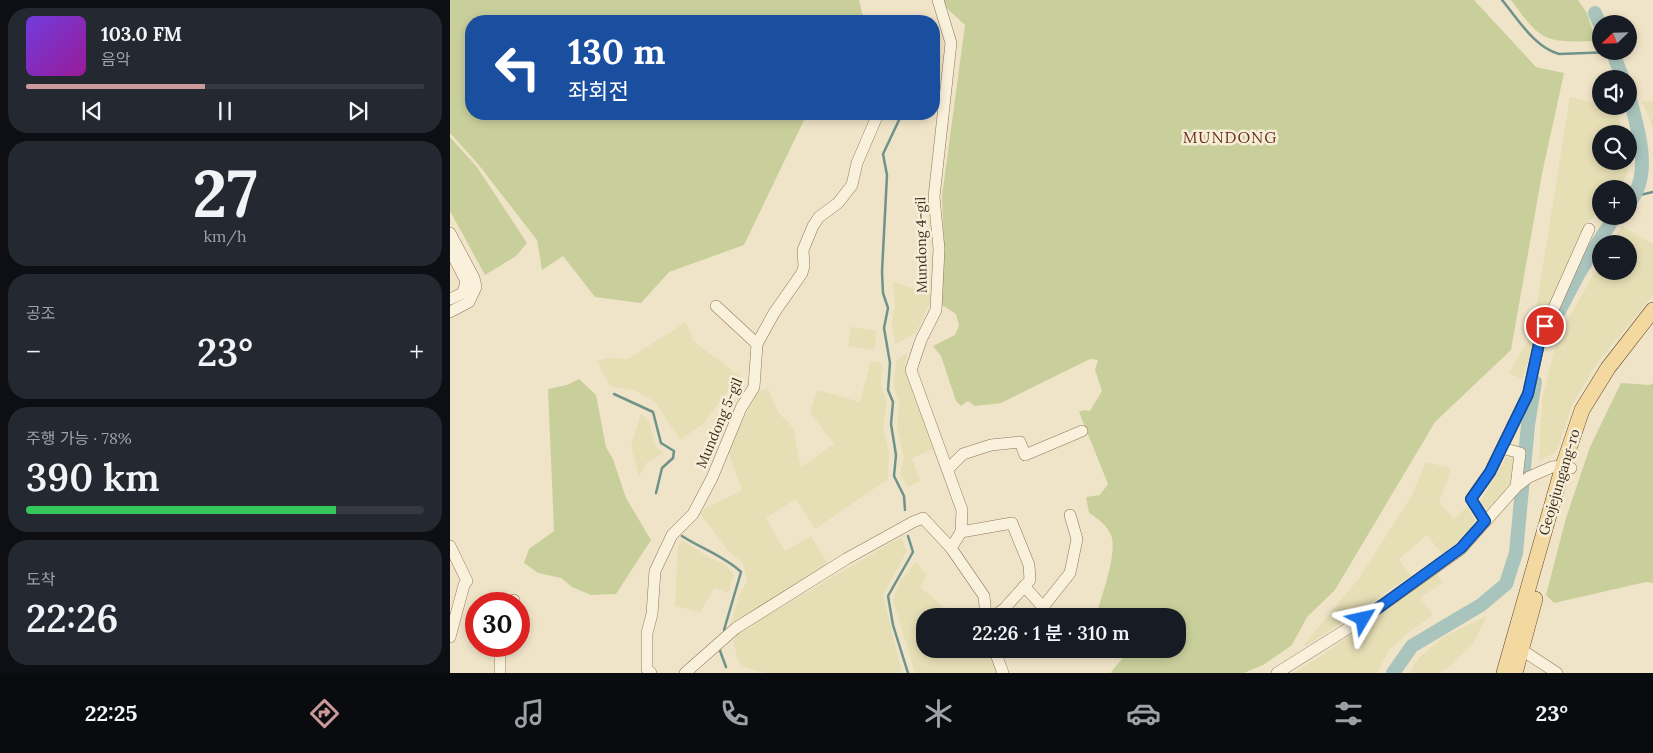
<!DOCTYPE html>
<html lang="ko">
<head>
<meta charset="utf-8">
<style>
	:root { --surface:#171b24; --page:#242831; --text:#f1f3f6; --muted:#9ea1a6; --line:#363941; --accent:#cc999b }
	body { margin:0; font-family:Lora,"Noto Sans KR",serif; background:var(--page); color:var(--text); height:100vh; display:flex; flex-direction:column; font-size:19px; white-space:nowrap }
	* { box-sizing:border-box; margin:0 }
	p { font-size:16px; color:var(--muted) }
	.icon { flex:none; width:28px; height:28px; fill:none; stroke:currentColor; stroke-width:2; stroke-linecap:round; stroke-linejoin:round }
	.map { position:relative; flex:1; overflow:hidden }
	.panel { display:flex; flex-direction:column; gap:8px; padding:8px; background:#0d0f14; width:450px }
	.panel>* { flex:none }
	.top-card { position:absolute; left:15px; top:15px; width:475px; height:105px; border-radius:20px; box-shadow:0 2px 8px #0003; background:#1a4fa0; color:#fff; overflow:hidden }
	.needle { width:32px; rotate:247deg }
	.controls { position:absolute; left:1142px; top:15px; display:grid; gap:10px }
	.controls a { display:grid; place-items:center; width:45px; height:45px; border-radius:50%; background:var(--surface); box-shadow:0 2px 8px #0003; font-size:25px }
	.speed { position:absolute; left:15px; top:592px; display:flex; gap:10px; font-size:25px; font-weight:700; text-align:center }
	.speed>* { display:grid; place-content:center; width:65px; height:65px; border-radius:50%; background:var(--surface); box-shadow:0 2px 8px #0003; line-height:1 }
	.speed .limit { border:8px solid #d22; background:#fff; color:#111 }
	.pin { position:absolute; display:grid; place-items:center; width:42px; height:42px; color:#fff; margin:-21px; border:2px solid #fff; border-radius:50%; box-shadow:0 1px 5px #0007 }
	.me { position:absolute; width:55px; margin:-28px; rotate:54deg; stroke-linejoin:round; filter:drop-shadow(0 0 4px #0008) }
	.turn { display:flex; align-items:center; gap:18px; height:105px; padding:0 20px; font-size:22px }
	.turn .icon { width:65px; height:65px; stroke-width:2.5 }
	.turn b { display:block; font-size:35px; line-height:42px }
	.big { font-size:38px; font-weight:600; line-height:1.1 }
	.panel .tile { flex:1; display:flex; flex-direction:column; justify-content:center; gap:8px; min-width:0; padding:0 18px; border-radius:20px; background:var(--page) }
	.panel .dial { align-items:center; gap:0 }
	.dial b { font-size:65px; line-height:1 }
	.song { display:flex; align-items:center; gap:15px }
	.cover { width:60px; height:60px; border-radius:8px; background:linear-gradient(135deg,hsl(260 70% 55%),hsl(300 70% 35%)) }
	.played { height:5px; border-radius:2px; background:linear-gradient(90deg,var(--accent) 45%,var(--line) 45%) }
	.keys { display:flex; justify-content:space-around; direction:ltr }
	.heat { display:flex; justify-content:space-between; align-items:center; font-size:28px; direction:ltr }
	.charge { height:8px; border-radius:4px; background:linear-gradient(90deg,#34c759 78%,var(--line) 0) }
	.trip { position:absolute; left:466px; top:608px; width:270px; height:50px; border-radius:20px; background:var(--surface); box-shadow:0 2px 8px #0003; font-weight:600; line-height:50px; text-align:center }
	.tabs { display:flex; height:80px; justify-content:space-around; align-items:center; background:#090b0e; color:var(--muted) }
	.tabs .icon { width:35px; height:35px }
	.tabs .current { color:var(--accent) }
	.tabs b { font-size:22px; color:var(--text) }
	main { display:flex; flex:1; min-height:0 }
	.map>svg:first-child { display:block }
	.farmland { fill:#e6deb5 }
	.green { fill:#c9cf9b }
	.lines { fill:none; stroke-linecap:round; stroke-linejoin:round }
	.stream { stroke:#6f938a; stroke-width:2.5 }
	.river { stroke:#a9c4bc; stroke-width:14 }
	.minor-casing { stroke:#8d765c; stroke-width:12 }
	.major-casing { stroke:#5b4430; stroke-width:16 }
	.minor { stroke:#faf1dc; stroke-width:11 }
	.major { stroke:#f3d9a0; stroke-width:15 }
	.route-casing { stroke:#114b97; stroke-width:12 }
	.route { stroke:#1a73e8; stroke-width:9 }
	.labels { text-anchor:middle; stroke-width:5; stroke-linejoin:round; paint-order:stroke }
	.street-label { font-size:14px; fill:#3d2e20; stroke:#f7eed8 }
	.quarter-label { font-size:16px; letter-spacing:1px; fill:#6b2e1e; stroke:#f7eed8 }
</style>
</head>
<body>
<main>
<section class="panel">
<div class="tile">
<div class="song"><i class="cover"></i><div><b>103.0 FM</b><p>음악</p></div></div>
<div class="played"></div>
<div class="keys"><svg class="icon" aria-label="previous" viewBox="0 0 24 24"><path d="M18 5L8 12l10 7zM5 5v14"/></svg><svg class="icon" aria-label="pause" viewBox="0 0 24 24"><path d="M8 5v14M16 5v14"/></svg><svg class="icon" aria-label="next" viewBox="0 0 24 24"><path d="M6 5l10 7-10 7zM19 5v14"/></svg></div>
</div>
<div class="tile dial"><b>27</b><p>km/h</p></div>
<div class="tile"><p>공조</p>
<div class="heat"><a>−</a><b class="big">23°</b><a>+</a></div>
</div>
<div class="tile"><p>주행 가능 · 78%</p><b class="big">390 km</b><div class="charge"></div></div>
<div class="tile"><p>도착</p><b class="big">22:26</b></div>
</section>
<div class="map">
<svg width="1203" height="673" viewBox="0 0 1203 673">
	<rect width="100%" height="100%" fill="#f0e4c8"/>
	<!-- farmland -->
	<g class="farmland">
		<path d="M 1120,97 L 1166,108 L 1173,134 L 1151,134 L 1151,161 L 1177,161 L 1178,173 L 1169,189 L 1151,189 L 1151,208 L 1136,225 L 1087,335 L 1072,379 L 1059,373 L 1082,334 Z"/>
		<path d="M 1192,101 L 1203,101 L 1203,131 L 1201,123 Z"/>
		<path d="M 1172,226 L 1203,244 L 1203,295 L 1146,365 L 1123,403 L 1106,452 L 1089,461 L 1092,399 L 1107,339 L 1151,261 L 1151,271 L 1179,271 L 1179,244 L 1161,244 Z"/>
		<path d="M 443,282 L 481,294 L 479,305 L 466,333 L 445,344 L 442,323 L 445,306 Z"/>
		<path d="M 236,322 L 243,341 L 289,376 L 254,423 L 230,440 L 205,402 L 185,390 L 160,386 L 147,361 L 156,358 L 178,359 Z"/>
		<path d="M 401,327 L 427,331 L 424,350 L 398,346 Z"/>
		<path d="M 457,353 L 455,370 L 483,449 L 462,458 L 470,481 L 458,487 L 450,475 L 454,458 L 447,428 L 449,402 L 444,386 L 446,361 Z"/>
		<path d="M 421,361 L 432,363 L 431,386 L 437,404 L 433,427 L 439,453 L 438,479 L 365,529 L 346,499 L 316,518 L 335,551 L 361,536 L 378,564 L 281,626 L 289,596 L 297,581 L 293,563 L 279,552 L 250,513 L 257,507 L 292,491 L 278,451 L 307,392 L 318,389 L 328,412 L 343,428 L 351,467 L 384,444 L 360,412 L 367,390 L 410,402 Z"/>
		<path d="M 191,413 L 199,421 L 206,447 L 214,453 L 197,462 L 189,476 L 181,447 Z"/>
		<path d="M 1056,457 L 1064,458 L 1061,484 L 1037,509 L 1030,503 Z"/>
		<path d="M 976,462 L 1001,468 L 989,503 L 1004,519 L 1017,507 L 1025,520 L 1016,535 L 992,554 L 977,535 L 949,559 L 961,576 L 856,646 L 853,646 L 910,577 L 962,495 Z"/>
		<path d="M 451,537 L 457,551 L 433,595 L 452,673 L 315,673 L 294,667 L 288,661 L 283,641 L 288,633 Z"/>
		<path d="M 233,541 L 260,558 L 275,564 L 284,575 L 278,593 L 264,588 L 250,612 L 225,606 L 228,545 Z"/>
		<path d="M 466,562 L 477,575 L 470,587 L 505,616 L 475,616 L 475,649 L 536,649 L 548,673 L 465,673 L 443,600 L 450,582 Z"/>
		<path d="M 986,572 L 993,582 L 970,598 L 983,615 L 959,632 L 938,651 L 928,673 L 843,673 L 873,655 Z"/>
		<path d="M 1037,616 L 1022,645 L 1000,666 L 989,673 L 960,673 L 968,659 L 993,637 Z"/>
	</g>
	<!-- green -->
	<g class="green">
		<path d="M 0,0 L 409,0 L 414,21 L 21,21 L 21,114 L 357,114 L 294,245 L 219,272 L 191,303 L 145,297 L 113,256 L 92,270 L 87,240 L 28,164 L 0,133 Z"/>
		<path d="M 488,0 L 1024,0 L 1086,67 L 1114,73 L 1092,174 L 1061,350 L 985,422 L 885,590 L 857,617 L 842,645 L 813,665 L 794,673 L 661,673 C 666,663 675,659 679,649 L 728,649 L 728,616 L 646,616 C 651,597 668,553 661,535 C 658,526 647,518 639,513 L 636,497 L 650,495 L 658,484 L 629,412 L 634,410 L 640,411 L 652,391 L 645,370 L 648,360 L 640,359 L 551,403 L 525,406 L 518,401 L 511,406 L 506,401 L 491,356 L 483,346 L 505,335 L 509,326 L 506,314 L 492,305 L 494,248 L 492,196 L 515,25 Z"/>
		<path d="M 1061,0 L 1128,0 L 1137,13 L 1146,41 C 1093,43 1091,41 1061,0 Z"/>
		<path d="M 0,137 L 27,167 L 77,243 L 66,256 L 35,275 L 0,211 Z"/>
		<path d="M 129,379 L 146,395 L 156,447 L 163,459 L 176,498 L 201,540 L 166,594 L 141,595 L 122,587 L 111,578 L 88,573 L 74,563 L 79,549 L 104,531 L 98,389 L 117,385 Z"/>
		<path d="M 1171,383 L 1200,385 L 1203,383 L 1203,583 L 1196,582 L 1104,603 L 1096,595 L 1116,518 L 1140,447 Z"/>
	</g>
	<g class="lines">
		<!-- stream -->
		<g class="stream">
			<path d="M 1052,0 C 1068,19 1084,47 1109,54 L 1162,52"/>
			<path d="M 449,120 L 433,154 L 437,175 L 432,272 L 433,293 L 438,308 L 434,328 L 440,363 L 438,390 L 443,402 L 441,424 L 446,455 L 444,476 L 454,496 L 455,510"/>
			<path d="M 1186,196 L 1203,192"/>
			<path d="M 164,394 L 203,412 L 211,443 L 224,451 L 223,458 L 212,468 L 206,493"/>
			<path d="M 232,536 C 252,549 274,556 291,572 L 274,630"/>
			<path d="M 269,648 L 276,667"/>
			<path d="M 458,673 L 443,625 L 438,596 L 463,552 L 458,536"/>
		</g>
		<!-- river -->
		<g class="river">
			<path d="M 1145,13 L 1151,27"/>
			<path d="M 1162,51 L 1173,79"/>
			<path d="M 1179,96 C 1188,128 1203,175 1179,203"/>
			<path d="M 1100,328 L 1129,273 L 1165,216"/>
			<path d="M 943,673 L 962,646 L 1031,605 L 1056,584 L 1066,553 L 1078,425 L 1085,382"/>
		</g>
		<!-- minor casing -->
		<g class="minor-casing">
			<g id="minor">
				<path d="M 488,0 L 501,43 L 484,197 L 489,249 L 486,310 L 471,340 L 461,370 L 512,510 L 511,532 L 501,548 L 534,596 L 536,616"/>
				<path d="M 0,233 L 24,278 L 26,287 L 19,302 L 0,312"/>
				<path d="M 0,250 L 16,281 L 13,293 L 0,299"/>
				<path d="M 266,306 L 307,344"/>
				<path d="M 1052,448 L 1070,453 L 1066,487"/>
				<path d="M 498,469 L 513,454 L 541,445 L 570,442 L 575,455 L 632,431"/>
				<path d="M 1035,521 L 1021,499 L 1040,472 L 1078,394 L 1090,339 L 1139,229"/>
				<path d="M 511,532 L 562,523 L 579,565 L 580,580 L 554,609 L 544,616"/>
				<path d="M 0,546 L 17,581 L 14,585 L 0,637"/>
				<path d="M 574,586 L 593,607 L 620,573 L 627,539 L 620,515"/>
				<path d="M 63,604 L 64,600"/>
				<path d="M 50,646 L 50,673"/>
				<path d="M 1064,647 L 1072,650 L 1107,673"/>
				<path d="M 544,649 L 553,673"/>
				<path d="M 201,673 L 197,669 L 197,633 L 202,614 L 205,571 L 222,535 L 243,514 L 262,478 L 291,408 L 304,387 L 307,344 L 324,313 L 352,273 L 354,266 L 353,250 L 363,226 L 369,217 L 388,203 L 402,185 L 407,163 L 428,114"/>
				<path d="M 235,673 L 286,628 L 396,559 L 463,522 L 473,518 L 501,548"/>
				<path d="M 827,673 L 913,619 L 1011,549 L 1066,487 L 1079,477 L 1102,467 L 1113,466 L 1121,468"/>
			</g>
		</g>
		<!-- major casing -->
		<g class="major-casing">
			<g id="major">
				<path d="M 1054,673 L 1113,466 L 1132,410 L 1158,368 L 1203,310"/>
				<path d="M 1065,673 L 1085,599"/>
			</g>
		</g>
		<!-- minor -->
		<use href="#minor" class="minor"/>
		<!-- major -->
		<use href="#major" class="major"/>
	</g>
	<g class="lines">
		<!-- route casing -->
		<g class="route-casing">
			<path id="route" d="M 913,619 L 1011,548 L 1035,521 L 1021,499 L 1040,472 L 1078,394 L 1090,339 L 1095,326"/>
		</g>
		<!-- route -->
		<use href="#route" class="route"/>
	</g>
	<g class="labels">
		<!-- street labels -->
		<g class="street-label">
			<text transform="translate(471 245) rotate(-91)" y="5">Mundong 4-gil</text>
			<text transform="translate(269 423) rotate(-67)" y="5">Mundong 5-gil</text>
			<text transform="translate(1109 482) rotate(-73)" y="5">Geojejungang-ro</text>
		</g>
		<!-- quarter labels -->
		<g class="quarter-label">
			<text x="780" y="143">MUNDONG</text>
		</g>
	</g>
</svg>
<div class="controls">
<a><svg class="needle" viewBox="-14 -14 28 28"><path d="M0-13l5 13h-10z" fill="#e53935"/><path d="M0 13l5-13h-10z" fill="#9ea1a6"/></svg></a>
<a><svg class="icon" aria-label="sound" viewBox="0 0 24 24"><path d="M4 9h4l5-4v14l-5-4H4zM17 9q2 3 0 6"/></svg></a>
<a><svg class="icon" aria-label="search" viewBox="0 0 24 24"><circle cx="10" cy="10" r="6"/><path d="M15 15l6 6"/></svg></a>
<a>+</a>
<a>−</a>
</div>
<div class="speed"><div class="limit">30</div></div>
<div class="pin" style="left:1095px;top:326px;background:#d93025"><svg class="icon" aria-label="arrive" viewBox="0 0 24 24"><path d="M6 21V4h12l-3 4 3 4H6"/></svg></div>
<svg class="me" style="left:913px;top:619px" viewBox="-20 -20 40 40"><path d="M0-17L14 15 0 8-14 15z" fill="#1a73e8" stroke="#fff" stroke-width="4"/></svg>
<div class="trip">22:26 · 1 분 · 310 m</div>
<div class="top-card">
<div class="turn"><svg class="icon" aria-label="left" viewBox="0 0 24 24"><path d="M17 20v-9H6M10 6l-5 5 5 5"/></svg><div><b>130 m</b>좌회전</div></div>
</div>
</div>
</main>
<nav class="tabs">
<b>22:25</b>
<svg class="icon current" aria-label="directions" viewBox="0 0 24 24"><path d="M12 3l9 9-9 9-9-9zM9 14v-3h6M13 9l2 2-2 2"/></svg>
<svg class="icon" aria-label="music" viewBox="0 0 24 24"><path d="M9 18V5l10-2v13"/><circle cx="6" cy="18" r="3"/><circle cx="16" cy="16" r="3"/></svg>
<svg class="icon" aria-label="phone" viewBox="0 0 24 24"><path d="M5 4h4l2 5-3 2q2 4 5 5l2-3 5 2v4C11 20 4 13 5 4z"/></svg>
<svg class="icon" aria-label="climate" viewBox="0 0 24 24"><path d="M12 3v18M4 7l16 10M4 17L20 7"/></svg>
<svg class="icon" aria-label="car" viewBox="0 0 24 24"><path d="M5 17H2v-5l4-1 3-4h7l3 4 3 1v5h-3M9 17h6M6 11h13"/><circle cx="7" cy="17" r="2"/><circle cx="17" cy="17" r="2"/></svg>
<svg class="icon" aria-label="filters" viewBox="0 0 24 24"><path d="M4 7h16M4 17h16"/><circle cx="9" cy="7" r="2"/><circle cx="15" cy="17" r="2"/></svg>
<b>23°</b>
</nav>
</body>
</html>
